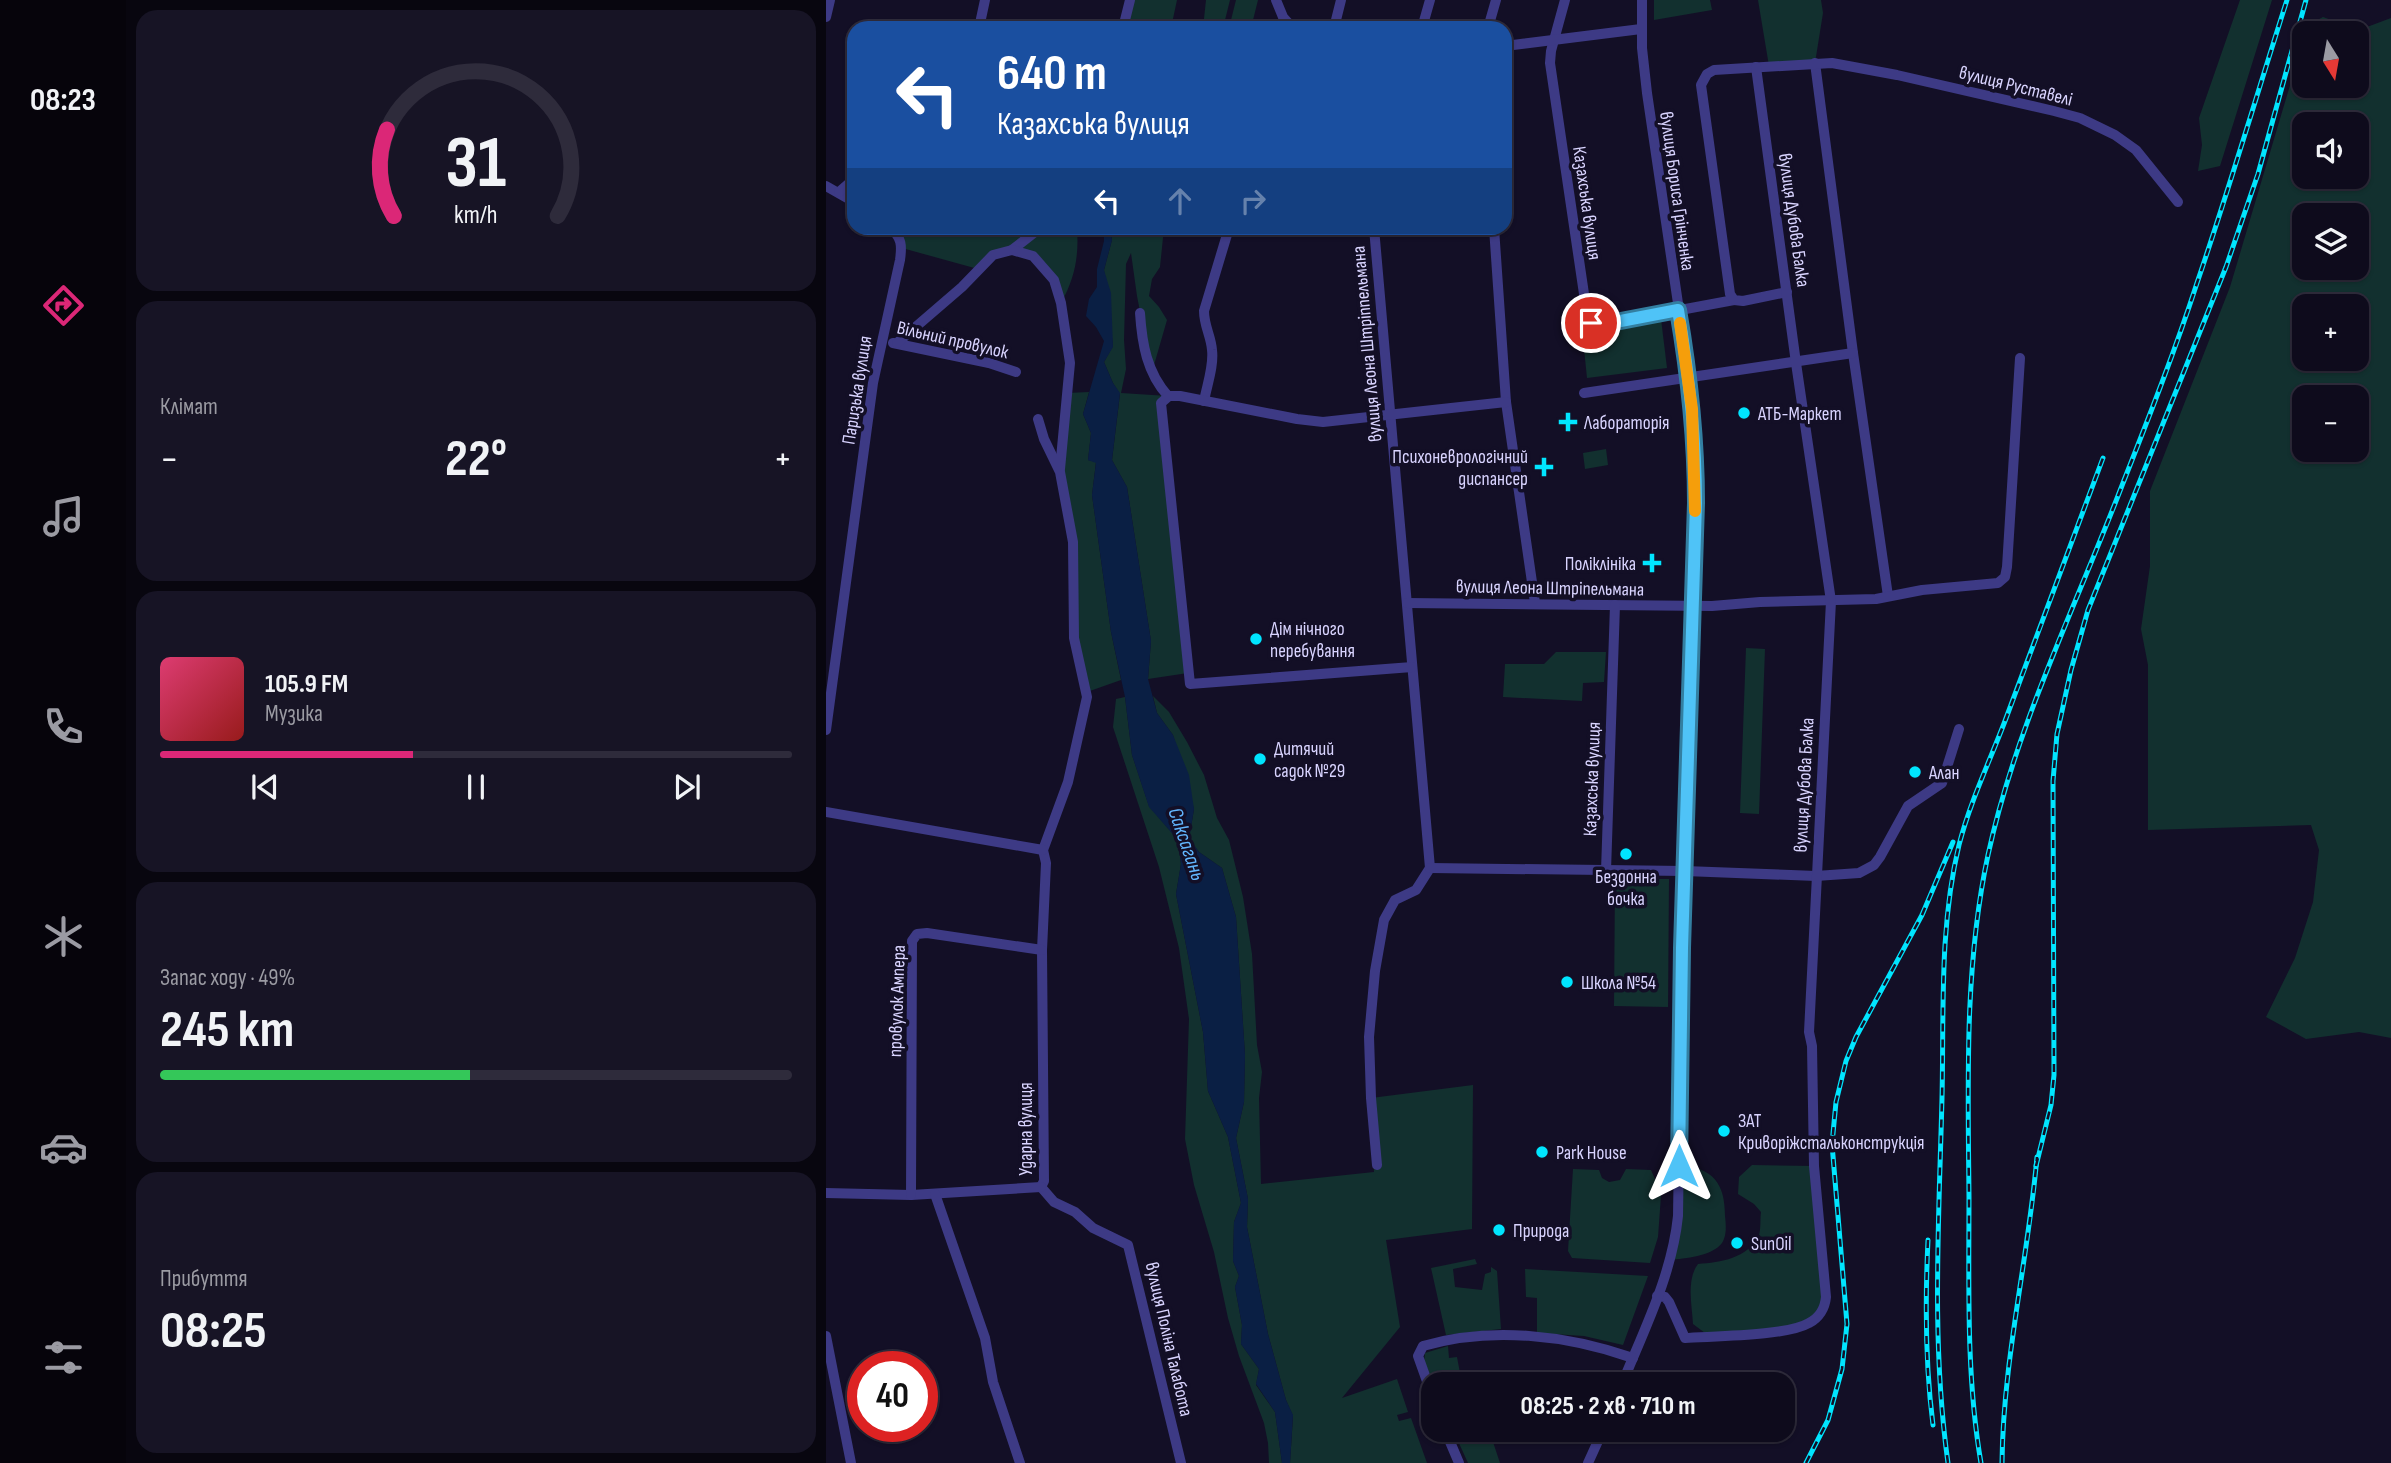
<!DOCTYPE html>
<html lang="uk">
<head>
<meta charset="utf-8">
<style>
	:root { --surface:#0e0b1c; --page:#171425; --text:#f1f3f6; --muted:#9b9ba3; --line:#2e2b3b; --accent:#db2777 }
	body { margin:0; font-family:"Sofia Sans Condensed",sans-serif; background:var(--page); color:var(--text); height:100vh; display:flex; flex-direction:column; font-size:26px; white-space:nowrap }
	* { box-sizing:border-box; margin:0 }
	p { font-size:23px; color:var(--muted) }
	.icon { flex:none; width:38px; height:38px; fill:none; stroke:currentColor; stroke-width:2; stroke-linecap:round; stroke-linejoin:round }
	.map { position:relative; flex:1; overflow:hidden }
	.side { display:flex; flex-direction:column; gap:10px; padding:10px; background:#08060f; width:700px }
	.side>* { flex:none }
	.guide { position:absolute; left:21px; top:21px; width:665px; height:214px; border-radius:21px; box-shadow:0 2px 5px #0004,0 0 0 2px var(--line); background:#1a4fa0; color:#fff; overflow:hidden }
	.needle { width:46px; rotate:169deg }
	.controls { position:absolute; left:1466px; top:21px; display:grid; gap:14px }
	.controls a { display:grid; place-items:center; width:77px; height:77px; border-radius:14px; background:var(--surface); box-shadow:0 2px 5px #0004,0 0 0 2px var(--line); font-size:35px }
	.speed { position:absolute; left:21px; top:1351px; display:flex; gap:14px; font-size:35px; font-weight:700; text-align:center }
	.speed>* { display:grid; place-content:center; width:91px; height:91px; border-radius:50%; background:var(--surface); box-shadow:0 2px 5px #0004,0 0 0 2px var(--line); line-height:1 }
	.speed .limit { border:10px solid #d22; background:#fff; color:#111 }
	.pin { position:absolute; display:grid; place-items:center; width:60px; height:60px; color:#fff; margin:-30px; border:4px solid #fff; border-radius:50%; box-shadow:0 2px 7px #0007 }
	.me { position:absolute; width:77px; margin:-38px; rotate:0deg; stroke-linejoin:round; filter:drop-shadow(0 0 5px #0008) }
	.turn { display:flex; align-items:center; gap:24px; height:147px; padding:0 35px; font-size:32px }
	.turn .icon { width:91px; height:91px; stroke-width:2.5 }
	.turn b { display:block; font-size:49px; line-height:60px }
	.lanes { display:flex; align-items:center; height:66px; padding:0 35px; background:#0003; justify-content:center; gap:35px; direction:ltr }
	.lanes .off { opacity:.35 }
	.big { font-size:52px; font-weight:700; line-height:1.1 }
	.side .tile { flex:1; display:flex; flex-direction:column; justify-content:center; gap:10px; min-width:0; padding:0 24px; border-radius:21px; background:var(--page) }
	.side .dial { align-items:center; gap:0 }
	.dial svg { height:182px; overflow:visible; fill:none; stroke:var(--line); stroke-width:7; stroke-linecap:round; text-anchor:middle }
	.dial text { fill:var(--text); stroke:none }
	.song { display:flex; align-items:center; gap:21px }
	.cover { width:84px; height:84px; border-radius:10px; background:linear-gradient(135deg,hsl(340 70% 55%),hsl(0 70% 35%)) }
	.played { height:7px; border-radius:4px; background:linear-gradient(90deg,var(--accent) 40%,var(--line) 40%) }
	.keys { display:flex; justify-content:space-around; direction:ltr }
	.heat { display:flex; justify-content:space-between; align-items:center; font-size:38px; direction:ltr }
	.charge { height:10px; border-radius:5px; background:linear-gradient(90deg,#34c759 49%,var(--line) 0) }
	.trip { position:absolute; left:595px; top:1372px; width:374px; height:70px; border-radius:21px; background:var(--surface); box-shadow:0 2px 5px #0004,0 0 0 2px var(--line); font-weight:700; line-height:70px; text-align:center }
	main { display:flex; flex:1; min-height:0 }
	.tabs { display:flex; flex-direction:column; width:126px; justify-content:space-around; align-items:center; background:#06040b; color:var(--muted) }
	.tabs .icon { width:49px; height:49px }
	.tabs .current { color:var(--accent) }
	.tabs b { font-size:32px; color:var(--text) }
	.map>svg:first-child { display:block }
	.green { fill:#12302f; fill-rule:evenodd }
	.water { fill:#0a1f44 }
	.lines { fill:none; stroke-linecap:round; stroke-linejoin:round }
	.minor { stroke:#3d3a85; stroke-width:10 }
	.rail-casing { stroke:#00e5ff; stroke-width:5 }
	.rail { stroke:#130f26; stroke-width:2.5; stroke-dasharray:8; stroke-linecap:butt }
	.route-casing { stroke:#337fa1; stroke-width:18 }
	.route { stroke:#4fc3f7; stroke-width:12 }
	.slow { stroke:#f59e0b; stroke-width:12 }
	.poi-dot { fill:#00e5ff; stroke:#130f26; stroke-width:2.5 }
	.labels { text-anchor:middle; stroke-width:7; stroke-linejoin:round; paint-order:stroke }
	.street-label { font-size:19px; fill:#d9d4ff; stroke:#130f26 }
	.poi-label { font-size:19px; fill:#d9d4ff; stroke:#130f26; text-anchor:start }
	.water-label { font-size:21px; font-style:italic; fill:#62b6ff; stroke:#130f26 }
</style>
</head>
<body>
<main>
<nav class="tabs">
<b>08:23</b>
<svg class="icon current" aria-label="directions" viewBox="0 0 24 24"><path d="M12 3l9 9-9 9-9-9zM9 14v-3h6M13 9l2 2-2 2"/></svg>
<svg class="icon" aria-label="music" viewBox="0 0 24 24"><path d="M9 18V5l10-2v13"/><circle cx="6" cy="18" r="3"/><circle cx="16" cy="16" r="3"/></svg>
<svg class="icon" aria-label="phone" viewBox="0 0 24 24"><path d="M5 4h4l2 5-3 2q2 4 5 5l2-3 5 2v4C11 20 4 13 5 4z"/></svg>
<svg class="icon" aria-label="climate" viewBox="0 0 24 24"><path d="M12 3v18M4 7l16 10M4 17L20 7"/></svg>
<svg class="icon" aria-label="car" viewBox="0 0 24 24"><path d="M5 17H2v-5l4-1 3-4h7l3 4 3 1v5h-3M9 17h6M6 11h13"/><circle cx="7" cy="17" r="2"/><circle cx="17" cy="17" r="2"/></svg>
<svg class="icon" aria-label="filters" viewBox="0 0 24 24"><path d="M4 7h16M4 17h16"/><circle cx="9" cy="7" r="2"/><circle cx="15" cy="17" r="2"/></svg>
</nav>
<section class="side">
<div class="tile dial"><svg viewBox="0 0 100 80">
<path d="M14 69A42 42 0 1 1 86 69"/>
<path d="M14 69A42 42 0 0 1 11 31" stroke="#db2777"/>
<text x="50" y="56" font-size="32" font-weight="700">31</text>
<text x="50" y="72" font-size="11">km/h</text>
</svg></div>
<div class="tile"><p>Клімат</p>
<div class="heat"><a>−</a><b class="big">22°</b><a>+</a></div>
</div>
<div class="tile">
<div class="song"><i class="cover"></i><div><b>105.9 FM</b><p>Музика</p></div></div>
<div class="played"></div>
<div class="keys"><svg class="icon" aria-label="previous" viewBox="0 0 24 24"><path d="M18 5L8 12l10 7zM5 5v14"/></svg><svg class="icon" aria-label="pause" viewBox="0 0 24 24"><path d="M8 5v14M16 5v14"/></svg><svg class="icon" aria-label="next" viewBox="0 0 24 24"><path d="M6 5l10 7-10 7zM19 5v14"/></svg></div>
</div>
<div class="tile"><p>Запас ходу · 49%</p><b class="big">245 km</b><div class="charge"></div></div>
<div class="tile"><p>Прибуття</p><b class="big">08:25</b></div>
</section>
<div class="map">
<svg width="1565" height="1463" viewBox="0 0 1565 1463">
	<rect width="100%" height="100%" fill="#130f26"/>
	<!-- green -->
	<g class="green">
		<path d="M 304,0 L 351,0 L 345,28 L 297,28 Z"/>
		<path d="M 380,0 L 404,0 L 397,28 L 377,28 Z"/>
		<path d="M 410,0 L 432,0 L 425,28 L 403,28 Z"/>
		<path d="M 828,0 L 884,0 L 886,10 L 828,20 Z"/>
		<path d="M 932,0 L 995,0 L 997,13 L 989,63 L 943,66 Z"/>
		<path d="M 1414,0 L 1446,0 L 1394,166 L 1372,171 L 1376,145 L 1373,118 Z"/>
		<path d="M 1497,17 L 1533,30 L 1565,18 L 1565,1038 L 1533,1032 L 1480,1039 L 1440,1017 L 1469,958 L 1487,902 L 1493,850 L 1485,825 L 1322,830 L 1322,665 L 1315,629 L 1324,566 L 1324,491 L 1404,287 L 1479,35 L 1479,86 L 1531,86 L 1531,33 L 1479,33 L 1482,25 ZM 1479,124 L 1531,124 L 1531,177 L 1479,177 ZM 1479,215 L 1531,215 L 1531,268 L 1479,268 ZM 1479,306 L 1531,306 L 1531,359 L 1479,359 ZM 1479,397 L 1531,397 L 1531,450 L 1479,450 Z"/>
		<path d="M 64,228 L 251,228 C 253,256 249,278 235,303 C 226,272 217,259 185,250 L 152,269 L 76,248 Z"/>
		<path d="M 284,228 L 338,228 L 334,267 L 326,279 L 323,296 L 333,307 L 341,320 L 326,372 L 311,296 L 305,253 L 300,264 L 298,340 L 300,369 L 295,393 L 342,396 L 335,403 L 362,673 L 322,679 L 325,641 L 301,487 L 286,460 L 294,394 L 287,383 L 278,362 L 287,346 L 278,270 L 286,240 Z"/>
		<path d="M 835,319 L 841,368 L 761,378 L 756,329 Z"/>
		<path d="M 263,392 L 257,414 L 265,433 L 262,460 L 270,462 L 266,495 L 285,632 L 295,680 L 261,692 L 251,657 L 247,542 L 234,472 L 241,393 Z"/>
		<path d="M 780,449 L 782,465 L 759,469 L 757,453 Z"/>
		<path d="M 920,648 L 939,649 L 933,814 L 914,813 Z"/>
		<path d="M 730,652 L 780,652 L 778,682 L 757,683 L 756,701 L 677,697 L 679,664 L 718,664 Z"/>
		<path d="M 327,696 L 343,712 L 361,742 L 378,775 L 391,818 L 403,840 L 417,897 L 426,954 L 431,1045 L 436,1072 L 433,1098 L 435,1184 L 548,1172 L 545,1098 L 647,1085 L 646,1229 L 560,1240 L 574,1327 L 516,1398 L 571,1379 L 582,1412 L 571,1415 L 573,1421 L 585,1418 L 601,1463 L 464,1463 L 467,1416 L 460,1400 L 442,1334 L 421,1227 L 422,1199 L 410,1138 L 418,1102 L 419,1055 L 410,917 L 396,868 L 373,852 L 363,839 L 368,809 L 347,735 L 331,713 Z"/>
		<path d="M 299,697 L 306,755 L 323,806 L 352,840 L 355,864 L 350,894 L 377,1032 L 382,1091 L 402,1137 L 415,1203 L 408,1222 L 407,1261 L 413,1276 L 409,1287 L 416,1325 L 415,1344 L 433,1369 L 430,1385 L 449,1412 L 456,1463 L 443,1463 L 442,1443 L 438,1423 L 413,1356 L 402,1318 L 388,1252 L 368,1185 L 359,1139 L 363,1019 L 353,948 L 333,867 L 287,727 L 290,699 Z"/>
		<path d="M 789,879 L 843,879 L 842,1007 L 788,1006 Z"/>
		<path d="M 853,1165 C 887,1168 899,1183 899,1216 C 900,1225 901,1235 896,1243 C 885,1257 859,1258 844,1260 Z"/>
		<path d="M 926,1165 L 988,1166 L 1000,1297 L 983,1324 L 883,1336 L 867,1324 C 866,1305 860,1280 872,1264 C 895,1262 921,1259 933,1235 C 935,1229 934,1219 935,1212 L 928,1204 L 912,1194 L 913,1177 Z"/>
		<path d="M 747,1169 L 773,1170 L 776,1178 L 783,1182 L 794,1180 L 800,1169 L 825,1170 L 829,1179 L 836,1182 L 832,1237 L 824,1263 L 746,1258 L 742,1251 Z"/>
		<path d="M 649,1259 L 651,1264 L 627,1269 L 629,1287 L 656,1290 L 659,1274 L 665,1272 L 665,1267 L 671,1271 L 675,1329 L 620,1335 L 605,1268 Z"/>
		<path d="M 699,1269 L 822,1276 L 797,1345 L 758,1336 L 711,1333 L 711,1298 L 700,1297 Z"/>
		<path d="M 622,1346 L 623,1358 L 631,1357 L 634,1373 L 644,1371 L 648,1384 L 608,1384 L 598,1361 L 599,1353 Z"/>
		<path d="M 627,1430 L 663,1430 L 674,1463 L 642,1463 Z"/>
	</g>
	<!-- water -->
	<path class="water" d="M 278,228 L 284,228 L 286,240 L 278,270 L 285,293 L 287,347 L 278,362 L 287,383 L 294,393 L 286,460 L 301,487 L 325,641 L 322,679 L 331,713 L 347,735 L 363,775 L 368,809 L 363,839 L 373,852 L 396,868 L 410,917 L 419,1055 L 418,1102 L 410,1138 L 422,1199 L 421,1227 L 442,1334 L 460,1400 L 467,1415 L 464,1463 L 456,1463 L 449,1412 L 430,1384 L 433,1369 L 415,1344 L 416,1325 L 409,1287 L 413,1276 L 407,1261 L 408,1222 L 415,1203 L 402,1137 L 382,1091 L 377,1032 L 350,894 L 355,864 L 352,840 L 323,807 L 306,755 L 299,697 L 285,632 L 266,495 L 270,463 L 262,460 L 265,433 L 257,414 L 278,341 L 270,327 L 260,316 L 263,299 L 271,287 L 271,269 L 278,241 Z"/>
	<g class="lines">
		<!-- minor -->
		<g class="minor">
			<path d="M 450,0 L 457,17 L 467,28"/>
			<path d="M 739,0 L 725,51 L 724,63 L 762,321 L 772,325 L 779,324 L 908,300"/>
			<path d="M 0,17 L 4,0"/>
			<path d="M 153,28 L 159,0"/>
			<path d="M 297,28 L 304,0"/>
			<path d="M 508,28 L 515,0"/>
			<path d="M 596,28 L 604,0"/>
			<path d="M 662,28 L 670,0"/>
			<path d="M 679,46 L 815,29"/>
			<path d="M 989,63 L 1027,353 L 1062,596"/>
			<path d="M 0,186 L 28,202"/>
			<path d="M 13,192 L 28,179"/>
			<path d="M 548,228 L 604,868 L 590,890 L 569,900 L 558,920 L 549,971 L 543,1037 L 545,1098 L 551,1165"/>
			<path d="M 668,228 L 680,402 L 709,603"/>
			<path d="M 186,250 L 214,228"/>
			<path d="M 961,292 L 917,301 L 908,300 L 904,294 L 875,85 L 881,74 L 888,70 L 1006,63 L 1071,75 L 1228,111 L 1254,118 L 1289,135 L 1310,150 L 1352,202"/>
			<path d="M 314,313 C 316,344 321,373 342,396"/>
			<path d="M 67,343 L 163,363 L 190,372"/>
			<path d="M 71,343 L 136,287 L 167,255 L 186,250 L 207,256 L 228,280 L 235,303 L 244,363 L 234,469"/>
			<path d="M 758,393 L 1027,353"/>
			<path d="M 378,401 C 381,385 388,366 386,350 C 385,336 378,326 378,311 L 403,228"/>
			<path d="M 212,419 L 218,439 L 234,472 L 247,542 L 248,638 L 261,697 L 242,782 L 217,850 L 220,863 L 216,950 L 218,1181 L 215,1187"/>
			<path d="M 581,603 L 886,606 L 934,602 L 1050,599 L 1096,590 L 1172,583 L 1179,577 L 1181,567 L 1194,358"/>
			<path d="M 586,667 L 364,684 L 335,403 L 343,396 L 354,396 L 471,419 L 497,422 L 680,402"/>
			<path d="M 0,730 L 47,383 L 74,260 C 76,246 76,237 64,228"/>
			<path d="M 0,812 L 217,850"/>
			<path d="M 604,868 L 859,871 L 990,876 L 1033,873 L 1048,865 L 1054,857 L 1082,806 L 1116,783 L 1133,729"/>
			<path d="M 780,871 L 789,605"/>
			<path d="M 215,1187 L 228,1202 L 249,1212 L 267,1228 L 302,1245 L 355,1463"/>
			<path d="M 0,1193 L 85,1195 L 215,1187"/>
			<path d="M 109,1194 L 159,1338 L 167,1382 L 194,1463"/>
			<path d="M 85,1195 L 86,941 L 91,934 L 101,933 L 216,950"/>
			<path d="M 831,1296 L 839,1297 L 843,1302 L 859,1338 C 888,1336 961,1336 983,1323 C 993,1318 999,1308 1000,1297 L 988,1166 L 986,1046 L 983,1032 L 1005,601 L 970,363 L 930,67"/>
			<path d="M 0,1336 L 25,1463"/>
			<path d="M 796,1384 C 818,1330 846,1275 852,1216 L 856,948 L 870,503 L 869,440 L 863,378 L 821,93 L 816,48 L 816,0"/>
			<path d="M 607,1398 L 592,1356 L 597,1346 C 665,1326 741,1335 807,1358"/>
			<path d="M 619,1430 L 633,1463"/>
			<path d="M 762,1463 L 777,1430"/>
		</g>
		<!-- rail casing -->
		<g class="rail-casing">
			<g id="rail">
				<path d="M 1210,1166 L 1225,1105 L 1228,1075 L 1227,781 L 1231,734 L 1245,670 L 1262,610 L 1400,267 L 1432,174 L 1480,0"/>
				<path d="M 1102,1240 C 1099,1302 1099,1363 1107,1425"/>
				<path d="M 980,1463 L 1002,1420 L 1016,1369 L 1021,1324 L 1006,1144 L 1010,1102 L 1020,1061 L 1030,1037 L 1096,915 L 1127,842"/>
				<path d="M 1122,1463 C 1105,1342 1113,1220 1116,1098 C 1118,1014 1113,928 1133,845 C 1144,802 1163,763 1179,721 C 1212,634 1244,546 1277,458"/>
				<path d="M 1155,1463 C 1140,1376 1143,1285 1143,1197 C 1142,1084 1138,967 1162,855 C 1190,726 1250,606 1297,483 C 1323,417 1349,351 1371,283 C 1403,189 1431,94 1461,0"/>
				<path d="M 1176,1463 C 1177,1360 1202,1260 1211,1157"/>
			</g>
		</g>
		<!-- rail -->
		<use href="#rail" class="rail"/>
	</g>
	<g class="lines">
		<!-- route casing -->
		<g class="route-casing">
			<path id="route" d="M 765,323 L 779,324 L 852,310 C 863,374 870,438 870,503 L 856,948 L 853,1166"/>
		</g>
		<!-- route -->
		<use href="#route" class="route"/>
		<!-- slow -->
		<path class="slow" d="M 854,323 L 866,409 L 869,511"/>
	</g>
	<!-- markers -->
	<g class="poi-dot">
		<circle cx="918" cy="413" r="7"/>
		<path d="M738.5 411.5h7v7h7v7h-7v7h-7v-7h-7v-7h7z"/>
		<path d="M714.5 456.5h7v7h7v7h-7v7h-7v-7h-7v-7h7z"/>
		<path d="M822.5 552.5h7v7h7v7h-7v7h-7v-7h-7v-7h7z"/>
		<circle cx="430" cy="639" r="7"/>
		<circle cx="434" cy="759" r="7"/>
		<circle cx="1089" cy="772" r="7"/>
		<circle cx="800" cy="854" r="7"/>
		<circle cx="741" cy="982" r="7"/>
		<circle cx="898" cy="1131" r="7"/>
		<circle cx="716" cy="1152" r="7"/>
		<circle cx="673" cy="1230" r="7"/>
		<circle cx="911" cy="1243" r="7"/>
	</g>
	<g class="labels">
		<!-- street labels -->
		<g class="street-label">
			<text transform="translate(1190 85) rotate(14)" y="7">вулиця Руставелі</text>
			<text transform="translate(852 191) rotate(82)" y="7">вулиця Бориса Грінченка</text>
			<text transform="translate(762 203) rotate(82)" y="7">Казахська вулиця</text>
			<text transform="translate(969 220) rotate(82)" y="7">вулиця Дубова Балка</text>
			<text transform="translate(127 339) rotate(13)" y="7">Вільний провулок</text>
			<text transform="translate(540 344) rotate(-95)" y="7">вулиця Леона Штріппельмана</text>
			<text transform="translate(30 390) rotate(-81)" y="7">Паризька вулиця</text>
			<text transform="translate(724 587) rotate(1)" y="7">вулиця Леона Штріпельмана</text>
			<text transform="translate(765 779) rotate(-88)" y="7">Казахська вулиця</text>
			<text transform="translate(977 785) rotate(-87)" y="7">вулиця Дубова Балка</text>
			<text transform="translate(70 1001) rotate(-88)" y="7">провулок Ампера</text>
			<text transform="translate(199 1129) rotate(-90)" y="7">Ударна вулиця</text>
			<text transform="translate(344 1339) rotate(77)" y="7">вулиця Поліна Талабота</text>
		</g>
		<!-- poi labels -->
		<g class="poi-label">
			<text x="932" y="420">АТБ-Маркет</text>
			<text x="758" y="429">Лабораторія</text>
			<text x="702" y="463" text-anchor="end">Психоневрологічний<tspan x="702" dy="22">диспансер</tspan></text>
			<text x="810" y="570" text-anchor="end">Поліклініка</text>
			<text x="444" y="635">Дім нічного<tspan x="444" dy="22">перебування</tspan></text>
			<text x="448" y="755">Дитячий<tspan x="448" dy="22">садок №29</tspan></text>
			<text x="1103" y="779">Алан</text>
			<text x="800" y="883" text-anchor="middle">Бездонна<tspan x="800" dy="22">бочка</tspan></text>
			<text x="755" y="989">Школа №54</text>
			<text x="912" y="1127">ЗАТ<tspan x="912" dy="22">Криворіжстальконструкція</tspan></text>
			<text x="730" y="1159">Park House</text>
			<text x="687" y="1237">Природа</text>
			<text x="925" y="1250">SunOil</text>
		</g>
		<!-- water labels -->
		<g class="water-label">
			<text transform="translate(361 844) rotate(71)" y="7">Саксагань</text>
		</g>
	</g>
</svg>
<div class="controls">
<a><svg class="needle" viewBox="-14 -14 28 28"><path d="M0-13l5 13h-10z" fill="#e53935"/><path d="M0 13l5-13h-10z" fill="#9b9ba3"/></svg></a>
<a><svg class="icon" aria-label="sound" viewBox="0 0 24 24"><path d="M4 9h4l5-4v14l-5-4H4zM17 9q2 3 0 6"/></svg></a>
<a><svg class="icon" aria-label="layers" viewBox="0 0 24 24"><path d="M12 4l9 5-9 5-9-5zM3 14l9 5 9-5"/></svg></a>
<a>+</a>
<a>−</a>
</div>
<div class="speed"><div class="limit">40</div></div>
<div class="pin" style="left:765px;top:323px;background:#d93025"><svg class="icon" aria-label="arrive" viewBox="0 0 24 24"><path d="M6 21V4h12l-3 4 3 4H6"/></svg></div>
<svg class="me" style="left:853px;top:1166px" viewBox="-20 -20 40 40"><path d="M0-17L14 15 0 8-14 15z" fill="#4fc3f7" stroke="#fff" stroke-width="4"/></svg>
<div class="trip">08:25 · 2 хв · 710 m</div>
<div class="guide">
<div class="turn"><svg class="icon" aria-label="left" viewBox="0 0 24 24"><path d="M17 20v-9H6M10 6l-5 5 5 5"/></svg><div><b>640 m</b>Казахська вулиця</div></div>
<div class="lanes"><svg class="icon" aria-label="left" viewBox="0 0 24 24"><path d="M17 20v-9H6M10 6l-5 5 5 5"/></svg><svg class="icon off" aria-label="ahead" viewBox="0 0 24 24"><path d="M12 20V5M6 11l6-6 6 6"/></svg><svg class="icon off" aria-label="right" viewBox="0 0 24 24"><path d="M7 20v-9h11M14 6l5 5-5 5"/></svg></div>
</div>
</div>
</main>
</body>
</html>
